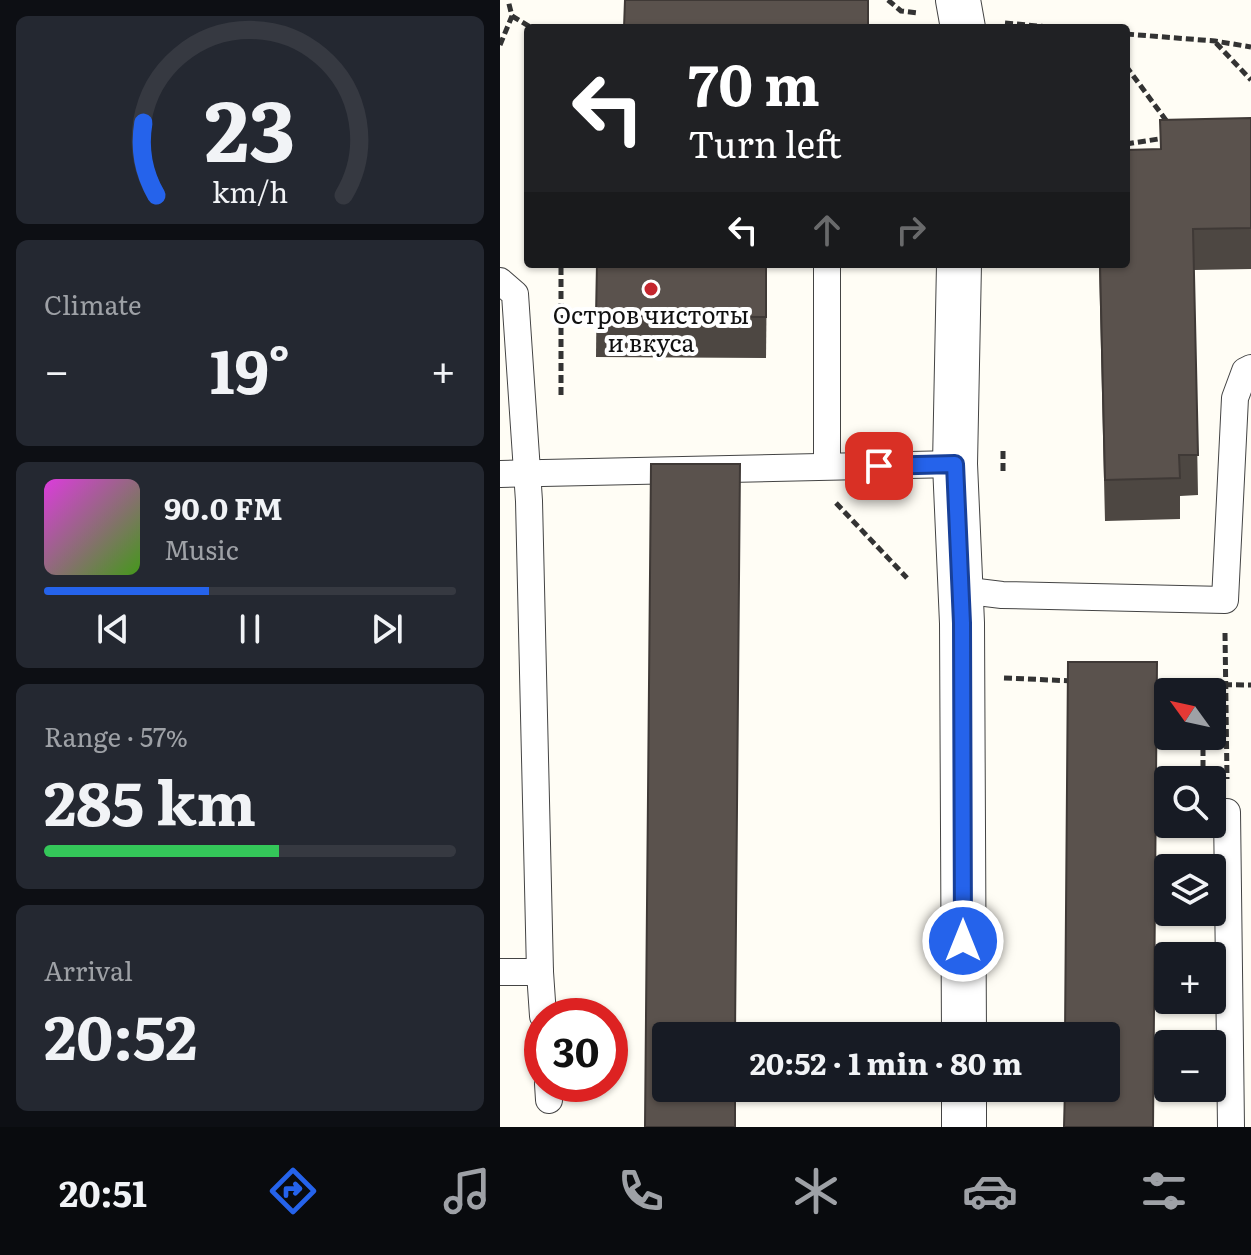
<!DOCTYPE html>
<html lang="en">
<head>
<meta charset="utf-8">
<style>
	:root { --surface:#171b24; --page:#242831; --text:#f1f3f6; --muted:#9ea1a6; --line:#363941; --accent:#2563eb }
	body { margin:0; font-family:Literata,serif; background:var(--page); color:var(--text); height:100vh; display:flex; flex-direction:column; font-size:30px; white-space:nowrap }
	* { box-sizing:border-box; margin:0 }
	p { font-size:26px; color:var(--muted) }
	.icon { flex:none; width:44px; height:44px; fill:none; stroke:currentColor; stroke-width:2; stroke-linecap:round; stroke-linejoin:round }
	.map { position:relative; flex:1; overflow:hidden }
	.details { display:flex; flex-direction:column; gap:16px; padding:16px; background:#0d0f14; width:500px }
	.details>* { flex:none }
	.guide { position:absolute; left:24px; top:24px; width:606px; height:244px; border-radius:8px; box-shadow:0 2px 6px #0004; background:#202124; color:#fff; overflow:hidden }
	.needle { width:52px; rotate:303deg }
	.fabs { position:absolute; left:654px; top:678px; display:grid; gap:16px }
	.fabs a { display:grid; place-items:center; width:72px; height:72px; border-radius:8px; background:var(--surface); box-shadow:0 2px 6px #0004; font-size:40px }
	.speed { position:absolute; left:24px; top:998px; display:flex; gap:16px; font-size:40px; font-weight:700; text-align:center }
	.speed>* { display:grid; place-content:center; width:104px; height:104px; border-radius:50%; background:var(--surface); box-shadow:0 2px 6px #0004; line-height:1 }
	.speed .limit { border:12px solid #d22; background:#fff; color:#111 }
	.pin { position:absolute; display:grid; place-items:center; width:68px; height:68px; color:#fff; margin:-34px; border-radius:16px; box-shadow:0 4px 12px #0006 }
	.me { position:absolute; width:88px; margin:-44px; rotate:0deg; stroke-linejoin:round; filter:drop-shadow(0 0 6px #0008) }
	.turn { display:flex; align-items:center; gap:28px; height:168px; padding:0 32px; font-size:36px }
	.turn .icon { width:104px; height:104px; stroke-width:2.5 }
	.turn b { display:block; font-size:56px; line-height:68px }
	.lanes { display:flex; align-items:center; height:76px; padding:0 32px; background:#0003; justify-content:center; gap:40px; direction:ltr }
	.lanes .off { opacity:.35 }
	.big { font-size:60px; font-weight:700; line-height:1.1 }
	.details .card { flex:1; display:flex; flex-direction:column; justify-content:center; gap:12px; min-width:0; padding:0 28px; border-radius:12px; background:var(--page) }
	.details .dial { align-items:center; gap:0 }
	.dial svg { height:208px; overflow:visible; fill:none; stroke:var(--line); stroke-width:7; stroke-linecap:round; text-anchor:middle }
	.dial text { fill:var(--text); stroke:none }
	.song { display:flex; align-items:center; gap:24px }
	.cover { width:96px; height:96px; border-radius:12px; background:linear-gradient(135deg,hsl(300 70% 55%),hsl(100 70% 35%)) }
	.played { height:8px; border-radius:4px; background:linear-gradient(90deg,var(--accent) 40%,var(--line) 40%) }
	.keys { display:flex; justify-content:space-around; direction:ltr }
	.heat { display:flex; justify-content:space-between; align-items:center; font-size:44px; direction:ltr }
	.charge { height:12px; border-radius:6px; background:linear-gradient(90deg,#34c759 57%,var(--line) 0) }
	.trip { position:absolute; left:152px; top:1022px; width:468px; height:80px; border-radius:8px; background:var(--surface); box-shadow:0 2px 6px #0004; font-weight:700; line-height:80px; text-align:center }
	.tabs { display:flex; height:128px; justify-content:space-around; align-items:center; background:#090b0e; color:var(--muted) }
	.tabs .icon { width:56px; height:56px }
	.tabs .current { color:var(--accent) }
	.tabs b { font-size:36px; color:var(--text) }
	main { display:flex; flex:1; min-height:0 }
	.map>svg:first-child { display:block }
	.lines { fill:none; stroke-linecap:round; stroke-linejoin:round }
	.lane-casing { stroke:#444; stroke-width:28 }
	.street-casing { stroke:#444; stroke-width:46 }
	.path { stroke:#333; stroke-width:5; stroke-dasharray:8 4; stroke-linecap:butt }
	.lane { stroke:#fff; stroke-width:26 }
	.street { stroke:#fff; stroke-width:44 }
	.wall { fill:#4d4742 }
	.building { fill:#5a524d; stroke:#3f3936; stroke-width:2 }
	.route-casing { stroke:#184099; stroke-width:20 }
	.route { stroke:#2563eb; stroke-width:14 }
	.poi-dot { fill:#c4262e; stroke:#fff; stroke-width:3 }
	.labels { text-anchor:middle; stroke-width:8; stroke-linejoin:round; paint-order:stroke }
	.poi-label { font-size:24px; fill:#111; stroke:#fff }
</style>
</head>
<body>
<main>
<section class="details">
<div class="card dial"><svg viewBox="0 0 100 80">
<path d="M14 69A42 42 0 1 1 86 69"/>
<path d="M14 69A42 42 0 0 1 9 41" stroke="#2563eb"/>
<text x="50" y="56" font-size="32" font-weight="700">23</text>
<text x="50" y="72" font-size="11">km/h</text>
</svg></div>
<div class="card"><p>Climate</p>
<div class="heat"><a>−</a><b class="big">19°</b><a>+</a></div>
</div>
<div class="card">
<div class="song"><i class="cover"></i><div><b>90.0 FM</b><p>Music</p></div></div>
<div class="played"></div>
<div class="keys"><svg class="icon" aria-label="previous" viewBox="0 0 24 24"><path d="M18 5L8 12l10 7zM5 5v14"/></svg><svg class="icon" aria-label="pause" viewBox="0 0 24 24"><path d="M8 5v14M16 5v14"/></svg><svg class="icon" aria-label="next" viewBox="0 0 24 24"><path d="M6 5l10 7-10 7zM19 5v14"/></svg></div>
</div>
<div class="card"><p>Range · 57%</p><b class="big">285 km</b><div class="charge"></div></div>
<div class="card"><p>Arrival</p><b class="big">20:52</b></div>
</section>
<div class="map">
<svg width="751" height="1127" viewBox="0 0 751 1127">
	<rect width="100%" height="100%" fill="#fffdf5"/>
	<g class="lines">
		<!-- lane casing -->
		<g class="lane-casing">
			<g id="lane">
				<path d="M 327,264 L 327,466"/>
				<path d="M 0,281 L 15,294 L 29,501 L 40,972 L 0,972"/>
				<path d="M 0,474 L 455,464"/>
				<path d="M 461,590 L 502,595 L 725,600 L 735,398 L 745,371 L 751,368"/>
				<path d="M 727,812 L 731,1127"/>
				<path d="M 40,972 L 43,1016"/>
				<path d="M 48,1084 L 49,1100"/>
			</g>
		</g>
		<!-- street casing -->
		<g class="street-casing">
			<g id="street">
				<path d="M 458,0 L 463,28"/>
				<path d="M 459,264 L 455,464 L 462,623 L 464,1036"/>
				<path d="M 464,1088 L 464,1127"/>
			</g>
		</g>
		<!-- path -->
		<g class="path">
			<path d="M 388,0 L 401,11 L 418,13"/>
			<path d="M 12,16 L 32,28"/>
			<path d="M 505,23 L 560,28"/>
			<path d="M 626,34 L 715,41 L 751,47"/>
			<path d="M 716,43 L 751,80"/>
			<path d="M 0,45 L 12,16 L 8,0"/>
			<path d="M 626,66 L 668,123"/>
			<path d="M 626,144 L 665,138"/>
			<path d="M 61,395 L 61,264"/>
			<path d="M 503,471 L 503,449"/>
			<path d="M 336,503 L 407,578"/>
			<path d="M 725,633 L 727,779"/>
			<path d="M 504,678 L 574,681"/>
			<path d="M 652,684 L 751,685"/>
			<path d="M 658,684 L 668,695"/>
			<path d="M 703,736 L 703,780"/>
		</g>
		<!-- lane -->
		<use href="#lane" class="lane"/>
		<!-- street -->
		<use href="#street" class="street"/>
	</g>
	<!-- wall -->
	<g class="wall">
		<path d="M 751,118 L 751,269 L 694,270 L 698,495 L 680,496 L 680,519 L 605,521 L 599,264 L 626,264 L 660,149 L 660,120 Z"/>
		<path d="M 97,264 L 267,264 L 266,358 L 96,357 Z"/>
	</g>
	<!-- building -->
	<g class="building">
		<path d="M 125,0 L 368,0 L 368,28 L 124,28 Z"/>
		<path d="M 751,118 L 751,228 L 693,229 L 698,455 L 679,455 L 680,478 L 605,480 L 600,264 L 626,264 L 626,150 L 661,149 L 660,120 Z"/>
		<path d="M 97,264 L 266,264 L 266,317 L 96,316 Z"/>
		<path d="M 151,464 L 240,464 L 235,1036 L 166,1036 L 166,1088 L 235,1088 L 235,1127 L 145,1127 Z"/>
		<path d="M 568,662 L 657,662 L 653,1127 L 564,1127 L 565,1088 L 606,1088 L 606,1036 L 565,1036 Z"/>
	</g>
	<g class="lines">
		<!-- route casing -->
		<g class="route-casing">
			<path id="route" d="M 379,466 L 455,464 L 462,623 L 463,941"/>
		</g>
		<!-- route -->
		<use href="#route" class="route"/>
	</g>
	<!-- markers -->
	<circle class="poi-dot" cx="151" cy="289" r="8"/>
	<g class="labels">
		<!-- poi labels -->
		<g class="poi-label">
			<text x="151" y="324">Остров чистоты<tspan x="151" dy="28">и вкуса</tspan></text>
		</g>
	</g>
</svg>
<div class="fabs">
<a><svg class="needle" viewBox="-14 -14 28 28"><path d="M0-13l5 13h-10z" fill="#e53935"/><path d="M0 13l5-13h-10z" fill="#9ea1a6"/></svg></a>
<a><svg class="icon" aria-label="search" viewBox="0 0 24 24"><circle cx="10" cy="10" r="6"/><path d="M15 15l6 6"/></svg></a>
<a><svg class="icon" aria-label="layers" viewBox="0 0 24 24"><path d="M12 4l9 5-9 5-9-5zM3 14l9 5 9-5"/></svg></a>
<a>+</a>
<a>−</a>
</div>
<div class="speed"><div class="limit">30</div></div>
<div class="pin" style="left:379px;top:466px;background:#d93025"><svg class="icon" aria-label="arrive" viewBox="0 0 24 24"><path d="M6 21V4h12l-3 4 3 4H6"/></svg></div>
<svg class="me" style="left:463px;top:941px" viewBox="-20 -20 40 40"><circle r="17" fill="#2563eb" stroke="#fff" stroke-width="3"/><path d="M0-11L8 9 0 5-8 9z" fill="#fff"/></svg>
<div class="trip">20:52 · 1 min · 80 m</div>
<div class="guide">
<div class="turn"><svg class="icon" aria-label="left" viewBox="0 0 24 24"><path d="M17 20v-9H6M10 6l-5 5 5 5"/></svg><div><b>70 m</b>Turn left</div></div>
<div class="lanes"><svg class="icon" aria-label="left" viewBox="0 0 24 24"><path d="M17 20v-9H6M10 6l-5 5 5 5"/></svg><svg class="icon off" aria-label="ahead" viewBox="0 0 24 24"><path d="M12 20V5M6 11l6-6 6 6"/></svg><svg class="icon off" aria-label="right" viewBox="0 0 24 24"><path d="M7 20v-9h11M14 6l5 5-5 5"/></svg></div>
</div>
</div>
</main>
<nav class="tabs">
<b>20:51</b>
<svg class="icon current" aria-label="directions" viewBox="0 0 24 24"><path d="M12 3l9 9-9 9-9-9zM9 14v-3h6M13 9l2 2-2 2"/></svg>
<svg class="icon" aria-label="music" viewBox="0 0 24 24"><path d="M9 18V5l10-2v13"/><circle cx="6" cy="18" r="3"/><circle cx="16" cy="16" r="3"/></svg>
<svg class="icon" aria-label="phone" viewBox="0 0 24 24"><path d="M5 4h4l2 5-3 2q2 4 5 5l2-3 5 2v4C11 20 4 13 5 4z"/></svg>
<svg class="icon" aria-label="climate" viewBox="0 0 24 24"><path d="M12 3v18M4 7l16 10M4 17L20 7"/></svg>
<svg class="icon" aria-label="car" viewBox="0 0 24 24"><path d="M5 17H2v-5l4-1 3-4h7l3 4 3 1v5h-3M9 17h6M6 11h13"/><circle cx="7" cy="17" r="2"/><circle cx="17" cy="17" r="2"/></svg>
<svg class="icon" aria-label="filters" viewBox="0 0 24 24"><path d="M4 7h16M4 17h16"/><circle cx="9" cy="7" r="2"/><circle cx="15" cy="17" r="2"/></svg>
</nav>
</body>
</html>
